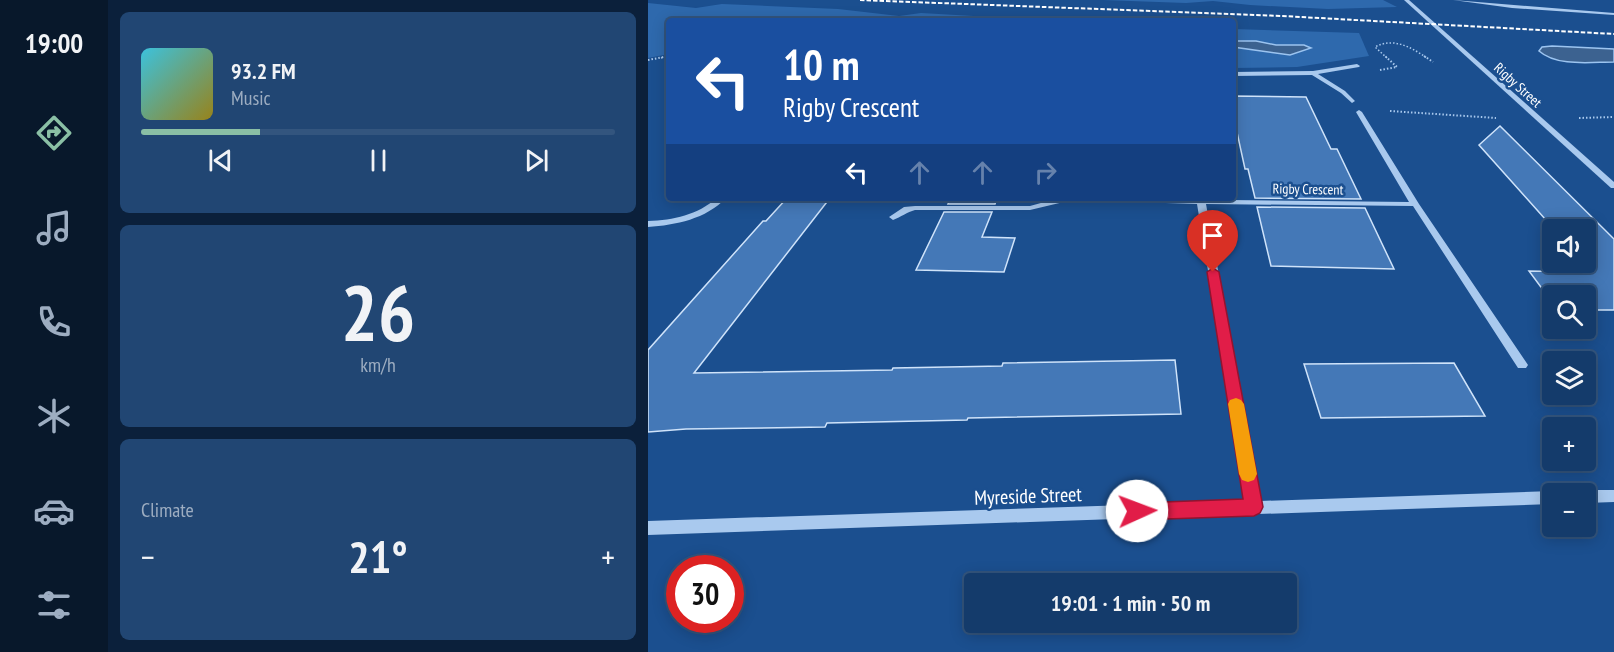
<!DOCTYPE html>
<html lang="en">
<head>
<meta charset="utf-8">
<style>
	:root { --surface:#143b6b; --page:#214673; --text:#f1f3f6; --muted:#9dadc1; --line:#33557e; --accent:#8abfa5 }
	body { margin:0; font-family:"PT Sans Narrow",sans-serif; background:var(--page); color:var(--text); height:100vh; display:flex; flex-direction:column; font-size:22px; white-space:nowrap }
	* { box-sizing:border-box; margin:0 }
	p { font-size:20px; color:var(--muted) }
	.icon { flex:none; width:33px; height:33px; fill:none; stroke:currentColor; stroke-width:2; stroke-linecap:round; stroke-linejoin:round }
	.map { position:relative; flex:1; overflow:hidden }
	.sheet { display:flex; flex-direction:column; gap:12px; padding:12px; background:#0b203b; width:540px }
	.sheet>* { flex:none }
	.guide { position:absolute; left:18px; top:18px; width:570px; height:183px; border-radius:6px; box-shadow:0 3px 15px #0003,0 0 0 2px var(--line); background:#1a4fa0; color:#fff; overflow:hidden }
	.controls { position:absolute; left:894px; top:219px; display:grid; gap:12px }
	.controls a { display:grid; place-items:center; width:54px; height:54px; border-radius:6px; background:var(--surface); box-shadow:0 3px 15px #0003,0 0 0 2px var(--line); font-size:30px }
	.speed { position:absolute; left:18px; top:555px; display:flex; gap:12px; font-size:30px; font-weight:700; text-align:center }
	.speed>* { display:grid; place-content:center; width:78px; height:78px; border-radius:50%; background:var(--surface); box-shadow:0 3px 15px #0003,0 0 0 2px var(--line); line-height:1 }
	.speed .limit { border:9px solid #d22; background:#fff; color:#111 }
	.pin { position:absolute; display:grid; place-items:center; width:51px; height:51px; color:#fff; margin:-62px -26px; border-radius:50% 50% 50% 0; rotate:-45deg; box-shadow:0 0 6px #0007 }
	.pin .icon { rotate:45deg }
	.me { position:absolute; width:66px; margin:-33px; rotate:88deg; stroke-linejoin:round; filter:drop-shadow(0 0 4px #0008) }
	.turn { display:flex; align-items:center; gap:21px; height:126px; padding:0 18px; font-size:27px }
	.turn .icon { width:78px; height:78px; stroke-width:2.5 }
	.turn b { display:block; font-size:42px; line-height:51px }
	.lanes { display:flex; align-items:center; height:57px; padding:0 18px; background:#0003; justify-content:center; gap:30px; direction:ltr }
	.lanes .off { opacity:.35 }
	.big { font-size:45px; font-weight:600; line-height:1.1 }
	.sheet .card { flex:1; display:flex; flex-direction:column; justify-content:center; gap:9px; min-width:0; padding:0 21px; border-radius:9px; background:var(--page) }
	.sheet .dial { align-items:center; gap:0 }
	.dial b { font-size:78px; line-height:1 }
	.song { display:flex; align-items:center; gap:18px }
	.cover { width:72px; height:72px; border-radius:9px; background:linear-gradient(135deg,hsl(190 70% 55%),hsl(50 70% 35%)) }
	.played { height:6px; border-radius:3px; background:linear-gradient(90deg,var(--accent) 25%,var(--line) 25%) }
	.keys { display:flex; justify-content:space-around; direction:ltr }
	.heat { display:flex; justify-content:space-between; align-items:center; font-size:33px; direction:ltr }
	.trip { position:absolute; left:316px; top:573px; width:333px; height:60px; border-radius:6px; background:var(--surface); box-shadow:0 3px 15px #0003,0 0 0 2px var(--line); font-weight:600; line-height:60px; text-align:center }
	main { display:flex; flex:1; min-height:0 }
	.tabs { display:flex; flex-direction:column; width:108px; justify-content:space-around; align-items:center; background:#08182b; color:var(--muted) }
	.tabs .icon { width:42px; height:42px }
	.tabs .active { color:var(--accent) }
	.tabs b { font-size:27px; color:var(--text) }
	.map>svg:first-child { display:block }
	.green { fill:#2e69ad }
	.water { fill:#3c6290; stroke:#9cc4f0; stroke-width:1.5 }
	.building { fill:#4478b7; stroke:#cfe3fa; stroke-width:1.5 }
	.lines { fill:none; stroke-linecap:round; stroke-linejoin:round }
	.path-far1 { stroke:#a9c9ee; stroke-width:1.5; stroke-dasharray:1.5 2; stroke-linecap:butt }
	.path { stroke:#a9c9ee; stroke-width:2; stroke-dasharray:1.5 2; stroke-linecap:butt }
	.minor { fill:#a9c9ee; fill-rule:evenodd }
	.rail { stroke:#fff; stroke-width:2; stroke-dasharray:4.5 2; stroke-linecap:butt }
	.route { fill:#e11d48; stroke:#92132f; stroke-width:1.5 }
	.slow { fill:#f59e0b }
	.labels { text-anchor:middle; stroke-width:5; stroke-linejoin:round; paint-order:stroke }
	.far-street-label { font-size:14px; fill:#fff; stroke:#1b4f8f }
	.near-street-label { font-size:20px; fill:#fff; stroke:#1b4f8f }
</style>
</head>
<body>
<main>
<nav class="tabs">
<b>19:00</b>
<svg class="icon active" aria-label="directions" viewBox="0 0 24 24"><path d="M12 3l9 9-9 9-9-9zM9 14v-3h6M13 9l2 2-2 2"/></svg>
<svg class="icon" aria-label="music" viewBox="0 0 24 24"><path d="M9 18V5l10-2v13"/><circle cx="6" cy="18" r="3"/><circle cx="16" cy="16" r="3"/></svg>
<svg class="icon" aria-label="phone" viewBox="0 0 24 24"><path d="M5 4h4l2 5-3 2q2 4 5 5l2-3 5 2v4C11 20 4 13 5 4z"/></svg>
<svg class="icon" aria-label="climate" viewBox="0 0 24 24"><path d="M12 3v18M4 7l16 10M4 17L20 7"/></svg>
<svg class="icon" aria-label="car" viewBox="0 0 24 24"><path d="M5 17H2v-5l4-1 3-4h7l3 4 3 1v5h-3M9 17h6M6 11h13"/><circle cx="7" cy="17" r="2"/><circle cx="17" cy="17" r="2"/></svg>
<svg class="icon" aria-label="filters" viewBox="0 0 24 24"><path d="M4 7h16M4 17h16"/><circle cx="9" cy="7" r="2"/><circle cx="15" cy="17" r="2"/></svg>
</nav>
<section class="sheet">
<div class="card">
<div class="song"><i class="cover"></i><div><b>93.2 FM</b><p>Music</p></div></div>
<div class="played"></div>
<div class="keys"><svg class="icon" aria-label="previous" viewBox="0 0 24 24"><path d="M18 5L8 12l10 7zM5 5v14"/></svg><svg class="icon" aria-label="pause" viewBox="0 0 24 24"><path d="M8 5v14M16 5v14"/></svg><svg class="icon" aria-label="next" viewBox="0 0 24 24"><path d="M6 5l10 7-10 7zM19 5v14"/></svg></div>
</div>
<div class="card dial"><b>26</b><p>km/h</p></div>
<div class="card"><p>Climate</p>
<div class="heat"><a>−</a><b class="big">21°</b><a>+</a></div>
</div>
</section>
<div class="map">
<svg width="966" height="652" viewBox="0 0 966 652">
	<rect width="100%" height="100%" fill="#1b4f8f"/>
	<!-- green -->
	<g class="green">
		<path d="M 455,0 L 735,0 L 749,7 L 680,9 L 602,5 L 565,1 L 538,3 Z"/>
		<path d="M 0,3 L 48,8 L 74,4 L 190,9 L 251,16 L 273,13 L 415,21 L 21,21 L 21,54 L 0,58 Z"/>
		<path d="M 585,29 L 711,33 L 721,56 L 649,67 L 585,68 Z"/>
	</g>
	<!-- water -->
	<g class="water">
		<path d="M 585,41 L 608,41 L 628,45 L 656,45 L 663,48 L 642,55 L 585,47 Z"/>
		<path d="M 904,46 L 966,49 L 966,62 C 943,62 909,67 891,51 L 894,47 Z"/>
	</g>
	<!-- building -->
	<g class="building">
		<path d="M 585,96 L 658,97 L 683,149 L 689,149 L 713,199 L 607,198 L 600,169 L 597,169 L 585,114 Z"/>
		<path d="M 852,126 L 966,239 L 966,310 L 938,310 L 938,296 L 904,296 L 904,302 L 881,271 L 939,272 L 931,262 L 938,262 L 938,230 L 904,230 L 904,233 L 901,229 L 906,229 L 831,145 Z"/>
		<path d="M 139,198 L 182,198 L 46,373 L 244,370 L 245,368 L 354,366 L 355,363 L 527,360 L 533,414 L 320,418 L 319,420 L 179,423 L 177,427 L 38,429 L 0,432 L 0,350 L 115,221 L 118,221 Z"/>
		<path d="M 303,198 L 349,198 L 347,204 L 300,204 Z"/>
		<path d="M 609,207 L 717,208 L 746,269 L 623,266 Z"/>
		<path d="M 296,212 L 344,212 L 334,237 L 367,238 L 356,272 L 268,270 Z"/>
		<path d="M 806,363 L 837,416 L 673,418 L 656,364 Z"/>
	</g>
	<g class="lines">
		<!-- path-far1 -->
		<g class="path-far1">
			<path d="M 13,58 L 21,56"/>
			<path d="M 739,58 L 727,47 C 745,37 763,47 779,58"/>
		</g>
		<!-- path -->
		<g class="path">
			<path d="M 776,56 L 785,62"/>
			<path d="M 0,60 L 21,56"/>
			<path d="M 732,70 L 749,67 L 737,56"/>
			<path d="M 742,111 L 848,118"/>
			<path d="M 931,118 L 966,117"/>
		</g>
		<!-- minor -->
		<g class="minor">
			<path d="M 756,0 L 761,0 L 966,182 L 966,188 L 963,188 Z"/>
			<path d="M 805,0 L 966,13 L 966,15 L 864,8 Z"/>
			<path d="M 709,64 L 712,66 L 711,67 L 670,74 L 697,91 L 707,101 L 704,103 L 693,93 L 664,75 L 585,76 L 585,72 L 665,71 Z"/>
			<path d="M 711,110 L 714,112 L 771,204 L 880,365 L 878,368 L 870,368 L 765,206 L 558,204 L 612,501 L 904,491 L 909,494 L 904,494 L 904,504 L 0,535 L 0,521 L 598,501 L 549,204 L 424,200 L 382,210 L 267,210 C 259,212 253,217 245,220 L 241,217 L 256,207 L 267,206 L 382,206 L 411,198 L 761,202 L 708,112 Z"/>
			<path d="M 69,198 L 78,198 C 58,219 28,225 0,227 L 0,221 C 26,220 49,215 69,198 Z"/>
			<path d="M 938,490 L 966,490 L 966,502 L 938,503 L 938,494 L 933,494 Z"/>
		</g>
		<!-- rail -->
		<path class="rail" d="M 212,0 L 634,16 L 966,34"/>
	</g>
	<!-- route -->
	<path class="route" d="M 565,268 L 571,272 L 615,507 L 612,513 L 606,516 L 489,520 L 483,518 L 480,511 L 483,505 L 489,503 L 595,499 L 559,272 Z"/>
	<!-- slow -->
	<path class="slow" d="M 588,398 L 593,400 L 596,404 L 609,474 L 606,480 L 600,482 L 594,480 L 591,474 L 580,404 L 582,400 Z"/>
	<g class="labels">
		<!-- far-street labels -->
		<g class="far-street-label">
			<text transform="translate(870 85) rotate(42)" y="5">Rigby Street</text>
			<text transform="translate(660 189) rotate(1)" y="5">Rigby Crescent</text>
		</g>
		<!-- near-street labels -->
		<g class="near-street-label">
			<text transform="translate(380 496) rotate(-2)" y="7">Myreside Street</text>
		</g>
	</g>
</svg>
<div class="controls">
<a><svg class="icon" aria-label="sound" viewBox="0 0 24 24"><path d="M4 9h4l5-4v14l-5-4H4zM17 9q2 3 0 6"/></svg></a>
<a><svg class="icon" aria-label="search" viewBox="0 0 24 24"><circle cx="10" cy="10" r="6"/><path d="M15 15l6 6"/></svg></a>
<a><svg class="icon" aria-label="layers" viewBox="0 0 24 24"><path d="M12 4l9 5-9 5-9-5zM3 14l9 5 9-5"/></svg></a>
<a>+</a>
<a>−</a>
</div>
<div class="speed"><div class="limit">30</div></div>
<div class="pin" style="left:565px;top:272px;background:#d93025"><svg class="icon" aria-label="arrive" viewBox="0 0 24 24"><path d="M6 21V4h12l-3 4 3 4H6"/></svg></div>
<svg class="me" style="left:489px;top:511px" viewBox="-20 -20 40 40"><circle r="19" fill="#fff"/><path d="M0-13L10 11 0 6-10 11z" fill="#e11d48"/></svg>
<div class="trip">19:01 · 1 min · 50 m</div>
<div class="guide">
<div class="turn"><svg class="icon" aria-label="left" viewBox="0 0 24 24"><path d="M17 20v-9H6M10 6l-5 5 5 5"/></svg><div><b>10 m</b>Rigby Crescent</div></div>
<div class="lanes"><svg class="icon" aria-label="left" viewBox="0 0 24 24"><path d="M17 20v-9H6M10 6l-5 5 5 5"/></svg><svg class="icon off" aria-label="ahead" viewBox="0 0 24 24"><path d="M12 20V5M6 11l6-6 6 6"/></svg><svg class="icon off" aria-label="ahead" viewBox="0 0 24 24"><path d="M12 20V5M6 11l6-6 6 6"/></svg><svg class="icon off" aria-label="right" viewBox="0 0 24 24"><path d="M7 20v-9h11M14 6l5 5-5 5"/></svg></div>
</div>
</div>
</main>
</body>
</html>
